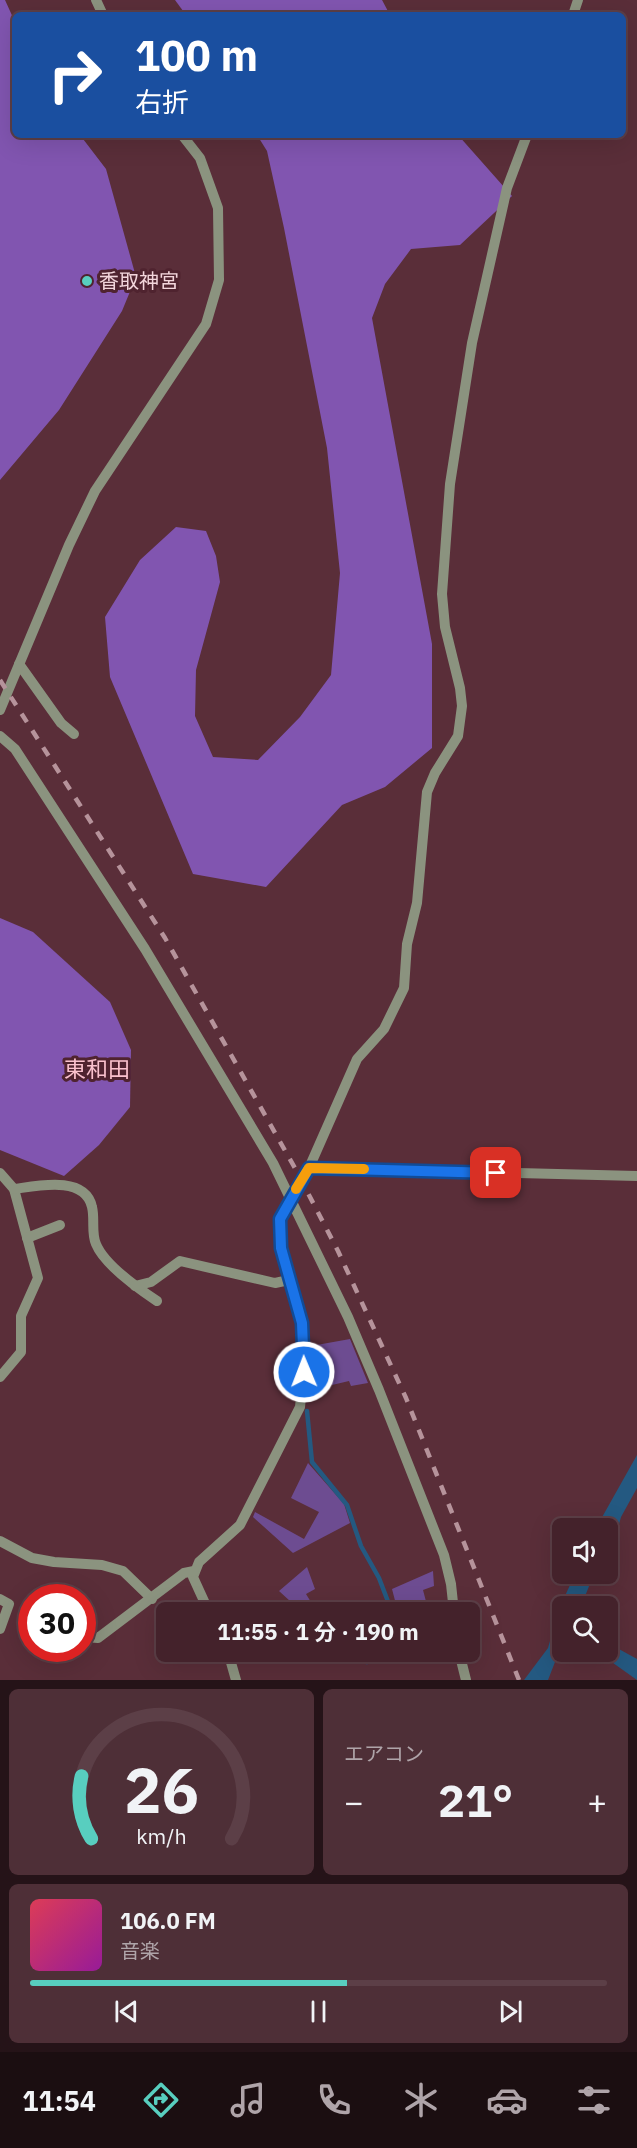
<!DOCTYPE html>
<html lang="ja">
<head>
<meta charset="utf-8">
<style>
	:root { --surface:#44222b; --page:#4e2f37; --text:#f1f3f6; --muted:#afa4a9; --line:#5c3f47; --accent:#58cebf }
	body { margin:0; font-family:"IBM Plex Sans","Noto Sans JP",sans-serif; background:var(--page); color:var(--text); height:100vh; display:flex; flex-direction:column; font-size:22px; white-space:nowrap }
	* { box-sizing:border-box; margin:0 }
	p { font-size:20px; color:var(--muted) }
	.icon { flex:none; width:33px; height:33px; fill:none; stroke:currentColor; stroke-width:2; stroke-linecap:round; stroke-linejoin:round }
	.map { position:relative; height:1680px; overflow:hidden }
	.sheet { display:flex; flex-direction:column; gap:9px; padding:9px; background:#251318; flex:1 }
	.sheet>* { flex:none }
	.guide { position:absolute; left:12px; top:12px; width:614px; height:126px; border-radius:9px; box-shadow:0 6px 24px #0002,0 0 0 2px var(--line); background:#1a4fa0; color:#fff; overflow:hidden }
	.buttons { position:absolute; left:552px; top:1518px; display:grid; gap:12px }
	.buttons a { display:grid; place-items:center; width:66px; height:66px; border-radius:9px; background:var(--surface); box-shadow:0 6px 24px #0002,0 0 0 2px var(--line); font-size:30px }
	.speed { position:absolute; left:18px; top:1584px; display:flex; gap:12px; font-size:30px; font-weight:700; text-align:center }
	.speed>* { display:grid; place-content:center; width:78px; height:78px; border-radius:50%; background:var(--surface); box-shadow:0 6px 24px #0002,0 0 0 2px var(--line); line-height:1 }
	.speed .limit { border:9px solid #d22; background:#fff; color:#111 }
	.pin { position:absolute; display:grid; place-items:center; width:51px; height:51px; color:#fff; margin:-26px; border-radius:12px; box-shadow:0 3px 9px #0006 }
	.me { position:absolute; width:66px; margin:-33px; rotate:359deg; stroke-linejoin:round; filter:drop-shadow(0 0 4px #0008) }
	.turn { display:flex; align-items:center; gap:21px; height:126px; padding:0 24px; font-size:27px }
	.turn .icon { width:78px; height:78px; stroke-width:2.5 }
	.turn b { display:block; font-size:42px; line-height:51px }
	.big { font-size:45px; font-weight:700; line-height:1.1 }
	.sheet .card { flex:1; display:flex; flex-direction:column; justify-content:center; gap:9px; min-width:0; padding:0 21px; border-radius:9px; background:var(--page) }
	.sheet .dial { align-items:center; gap:0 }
	.dial svg { height:156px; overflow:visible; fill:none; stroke:var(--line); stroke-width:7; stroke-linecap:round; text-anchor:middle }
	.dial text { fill:var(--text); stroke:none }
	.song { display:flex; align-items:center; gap:18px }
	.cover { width:72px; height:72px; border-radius:9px; background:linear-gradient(135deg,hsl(350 70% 55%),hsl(300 70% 35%)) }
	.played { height:6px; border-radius:3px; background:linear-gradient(90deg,var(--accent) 55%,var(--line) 55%) }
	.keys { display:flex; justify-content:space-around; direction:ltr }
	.heat { display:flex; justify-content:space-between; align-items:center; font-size:33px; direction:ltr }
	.sheet .tiles { flex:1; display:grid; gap:9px; grid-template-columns:1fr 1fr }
	.card:last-child { grid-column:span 2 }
	.trip { position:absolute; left:156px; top:1602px; width:324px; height:60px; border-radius:9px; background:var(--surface); box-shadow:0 6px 24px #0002,0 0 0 2px var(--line); font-weight:700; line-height:60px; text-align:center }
	.tab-bar { display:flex; height:96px; justify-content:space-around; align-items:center; background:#1b0e11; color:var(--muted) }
	.tab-bar .icon { width:42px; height:42px }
	.tab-bar .current { color:var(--accent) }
	.tab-bar b { font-size:27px; color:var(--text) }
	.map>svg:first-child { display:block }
	.green { fill:#6d4c91 }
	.forest { fill:#8155b0 }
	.water { fill:#245981 }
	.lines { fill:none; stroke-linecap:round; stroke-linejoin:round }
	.stream { stroke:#245981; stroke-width:4.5 }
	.minor { stroke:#8b937f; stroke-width:10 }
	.rail { stroke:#b6939b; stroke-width:4.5; stroke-dasharray:10 10; stroke-linecap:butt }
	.route-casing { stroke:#114b97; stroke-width:15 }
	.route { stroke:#1a73e8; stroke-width:10 }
	.slow { stroke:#f59e0b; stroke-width:10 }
	.poi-dot { fill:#58cebf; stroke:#4f232f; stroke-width:2 }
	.labels { text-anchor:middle; stroke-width:6; stroke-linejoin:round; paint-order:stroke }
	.poi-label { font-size:20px; fill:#f2d5db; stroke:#4f232f; text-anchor:start }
	.quarter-label { font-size:22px; fill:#fac1cd; stroke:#4f232f }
</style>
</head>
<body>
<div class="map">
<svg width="637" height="1680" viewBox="0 0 637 1680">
	<rect width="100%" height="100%" fill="#5a2e39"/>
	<!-- green -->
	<g class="green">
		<path d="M 350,1339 L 368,1383 L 351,1386 L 349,1381 L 332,1385 L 330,1378 L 311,1383 L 311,1346 Z"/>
		<path d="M 308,1463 L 344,1504 L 350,1523 L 293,1553 L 253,1517 L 255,1512 L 304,1539 L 319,1512 L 291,1498 Z"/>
		<path d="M 307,1567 L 315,1589 L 306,1594 L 317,1612 L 302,1612 L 279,1591 Z"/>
		<path d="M 433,1571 L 434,1586 L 423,1590 L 428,1609 L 417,1612 L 398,1612 L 392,1589 Z"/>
	</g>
	<!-- forest -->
	<g class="forest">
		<path d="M 0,0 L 5,0 L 15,22 L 15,135 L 80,135 L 106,169 L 136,277 L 122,311 L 59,410 L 0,480 Z"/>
		<path d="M 175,0 L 382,0 L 390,15 L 186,15 Z"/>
		<path d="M 257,135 L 458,135 L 512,196 L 460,245 L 411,249 L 385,284 L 372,318 L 432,644 L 432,748 L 385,787 L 342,805 L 266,887 L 193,874 L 110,677 L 105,617 L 140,560 L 176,527 L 206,531 L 216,556 L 220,582 L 196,670 L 195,716 L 213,757 L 258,760 L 300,717 L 331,675 L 340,573 L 327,448 L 284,228 L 267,151 Z"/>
		<path d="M 0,918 L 33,932 L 110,1002 L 131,1050 L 130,1107 L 99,1145 L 64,1176 L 0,1150 Z"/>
	</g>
	<!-- water -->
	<g class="water">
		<path d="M 637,1455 L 637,1488 L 621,1517 L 617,1532 L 608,1548 L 608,1528 L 596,1528 Z"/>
		<path d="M 575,1574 L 594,1574 L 581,1606 L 562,1606 L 562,1644 L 548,1680 L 524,1680 L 548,1648 L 559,1609 Z"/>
		<path d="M 608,1643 L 637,1659 L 637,1680 L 599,1653 L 608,1652 Z"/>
	</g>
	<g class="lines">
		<!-- stream -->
		<g class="stream">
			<path d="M 307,1411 L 312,1462 L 347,1505 L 361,1546 L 379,1578 L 392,1612"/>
			<path d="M 367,1662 L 383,1652"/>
		</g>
		<!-- minor -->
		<g class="minor">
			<path d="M 96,0 L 103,15"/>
			<path d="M 573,15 L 578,0"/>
			<path d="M 19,664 L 61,723 L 74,734"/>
			<path d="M 0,710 L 69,545 L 95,491 L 206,324 L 219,280 L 218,208 L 200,158 L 182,135"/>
			<path d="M 0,736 L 15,749 L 145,949 L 273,1163 L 348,1317 L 379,1390 L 444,1555 L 451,1584 L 454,1612"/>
			<path d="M 309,1168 L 637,1176"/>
			<path d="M 0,1173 L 14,1189 L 38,1278 L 21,1316 L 21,1352 L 0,1377"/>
			<path d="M 14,1189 C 37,1186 85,1175 92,1207 C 95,1219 91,1233 96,1244 C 104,1264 139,1289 157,1301"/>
			<path d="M 27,1238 L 60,1225"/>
			<path d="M 135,1286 L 151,1282 L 180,1261 L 275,1283 L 289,1280"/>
			<path d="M 0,1541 L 32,1558 L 54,1562 L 102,1565 L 123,1571 L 152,1599"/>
			<path d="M 0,1599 L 9,1604 L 0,1629"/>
			<path d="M 209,1612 L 193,1577 L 199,1562 L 240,1525 L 300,1407 L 305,1356 L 302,1323 L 281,1248 L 280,1219 L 309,1168 L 357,1059 L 384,1029 L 404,988 L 407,944 L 417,903 L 427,792 L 435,773 L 458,736 L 462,706 L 460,688 L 445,627 L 442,594 L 450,484 L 472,343 L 507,188 L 527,135"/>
			<path d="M 85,1637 L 98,1638 L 184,1573 L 194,1571"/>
			<path d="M 228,1652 L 236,1680"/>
			<path d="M 459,1652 L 466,1680"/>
		</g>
		<!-- rail -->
		<path class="rail" d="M 0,680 L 165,938 L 296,1170 L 338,1251 L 406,1398 L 519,1680"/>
	</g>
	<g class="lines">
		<!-- route casing -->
		<g class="route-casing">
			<path id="route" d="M 304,1372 L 302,1323 L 281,1248 L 280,1219 L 309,1168 L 496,1173"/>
		</g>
		<!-- route -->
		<use href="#route" class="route"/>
		<!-- slow -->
		<path class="slow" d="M 296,1189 L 309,1168 L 364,1169"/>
	</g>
	<!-- markers -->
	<circle class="poi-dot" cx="87" cy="281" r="6"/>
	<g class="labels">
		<!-- poi labels -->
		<g class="poi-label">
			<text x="99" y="288">香取神宮</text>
		</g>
		<!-- quarter labels -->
		<g class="quarter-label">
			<text x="97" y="1077">東和田</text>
		</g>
	</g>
</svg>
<div class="buttons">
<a><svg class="icon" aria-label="sound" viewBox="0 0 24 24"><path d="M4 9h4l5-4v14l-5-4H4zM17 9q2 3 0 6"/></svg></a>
<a><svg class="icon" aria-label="search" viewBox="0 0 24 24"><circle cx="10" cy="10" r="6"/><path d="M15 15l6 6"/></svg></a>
</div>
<div class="speed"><div class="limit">30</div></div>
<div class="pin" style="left:496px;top:1173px;background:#d93025"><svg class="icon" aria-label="arrive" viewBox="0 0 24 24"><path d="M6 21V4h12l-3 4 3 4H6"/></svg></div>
<svg class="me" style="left:304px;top:1372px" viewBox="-20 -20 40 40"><circle r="17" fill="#1a73e8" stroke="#fff" stroke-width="3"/><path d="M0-11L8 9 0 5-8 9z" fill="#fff"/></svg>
<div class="trip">11:55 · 1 分 · 190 m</div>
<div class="guide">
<div class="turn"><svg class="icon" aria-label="right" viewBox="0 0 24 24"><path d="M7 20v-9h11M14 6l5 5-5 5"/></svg><div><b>100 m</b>右折</div></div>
</div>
</div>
<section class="sheet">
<div class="tiles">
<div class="card dial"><svg viewBox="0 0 100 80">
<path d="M14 69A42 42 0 1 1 86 69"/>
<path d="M14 69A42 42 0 0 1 9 37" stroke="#58cebf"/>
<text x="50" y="56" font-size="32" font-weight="700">26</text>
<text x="50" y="72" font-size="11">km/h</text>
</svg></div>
<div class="card"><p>エアコン</p>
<div class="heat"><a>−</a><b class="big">21°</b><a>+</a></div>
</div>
<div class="card">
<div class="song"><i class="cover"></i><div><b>106.0 FM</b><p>音楽</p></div></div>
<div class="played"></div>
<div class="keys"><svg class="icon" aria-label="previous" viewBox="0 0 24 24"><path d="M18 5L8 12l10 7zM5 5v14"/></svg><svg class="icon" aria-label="pause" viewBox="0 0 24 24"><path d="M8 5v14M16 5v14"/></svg><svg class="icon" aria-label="next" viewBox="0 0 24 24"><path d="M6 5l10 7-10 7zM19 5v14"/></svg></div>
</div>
</div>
</section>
<nav class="tab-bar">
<b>11:54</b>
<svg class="icon current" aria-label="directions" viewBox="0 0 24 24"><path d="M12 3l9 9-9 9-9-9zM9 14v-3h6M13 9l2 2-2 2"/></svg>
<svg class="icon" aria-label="music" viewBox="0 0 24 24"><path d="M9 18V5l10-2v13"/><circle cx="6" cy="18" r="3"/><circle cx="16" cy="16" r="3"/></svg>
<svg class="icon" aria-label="phone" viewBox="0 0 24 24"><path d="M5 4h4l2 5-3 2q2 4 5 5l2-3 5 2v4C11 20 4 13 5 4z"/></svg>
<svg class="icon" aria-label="climate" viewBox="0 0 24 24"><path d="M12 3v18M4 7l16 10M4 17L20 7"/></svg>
<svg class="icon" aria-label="car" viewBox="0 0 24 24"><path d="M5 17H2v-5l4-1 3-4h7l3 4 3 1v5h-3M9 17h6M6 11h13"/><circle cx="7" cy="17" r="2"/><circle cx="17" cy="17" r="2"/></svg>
<svg class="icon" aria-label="filters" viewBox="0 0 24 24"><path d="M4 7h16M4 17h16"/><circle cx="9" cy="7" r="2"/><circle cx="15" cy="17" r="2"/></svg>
</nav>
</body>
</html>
